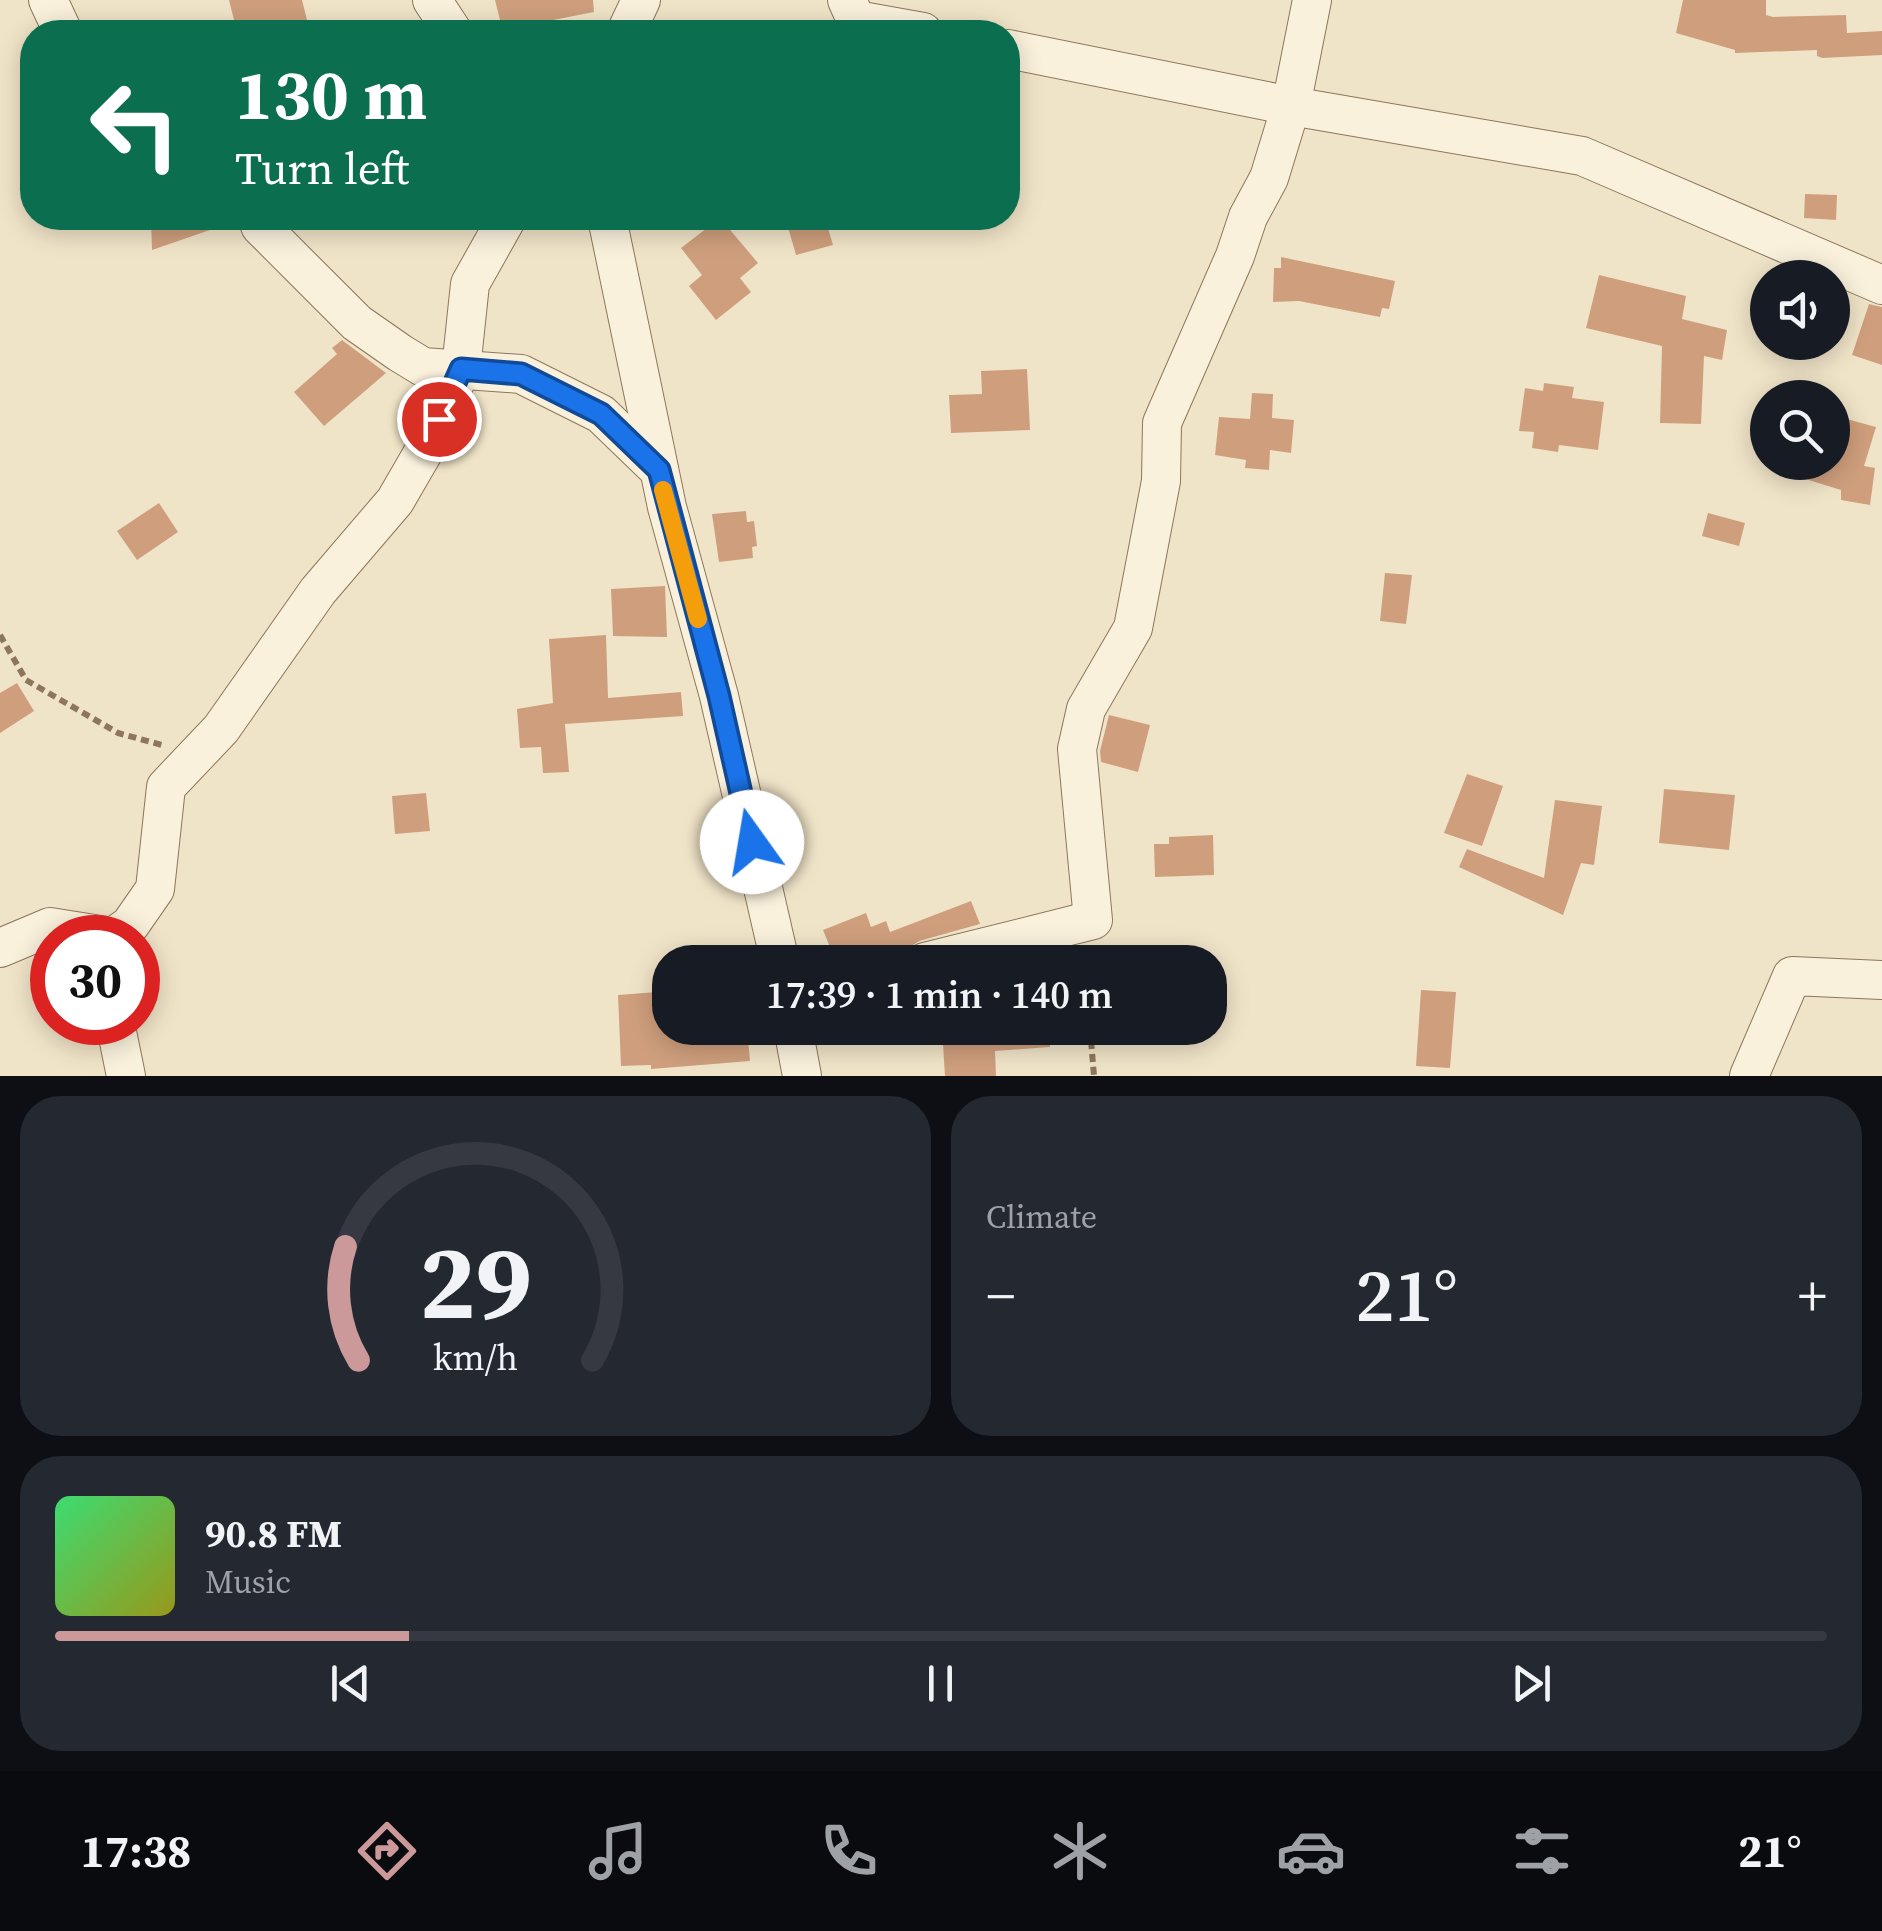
<!DOCTYPE html>
<html lang="en">
<head>
<meta charset="utf-8">
<style>
	:root { --surface:#171b24; --page:#242831; --text:#f1f3f6; --muted:#9ea1a6; --line:#363941; --accent:#cc999b }
	body { margin:0; font-family:"Source Serif 4",serif; background:var(--page); color:var(--text); height:100vh; display:flex; flex-direction:column; font-size:38px; white-space:nowrap }
	* { box-sizing:border-box; margin:0 }
	p { font-size:32px; color:var(--muted) }
	.icon { flex:none; width:55px; height:55px; fill:none; stroke:currentColor; stroke-width:2; stroke-linecap:round; stroke-linejoin:round }
	.map { position:relative; height:1076px; overflow:hidden }
	.details { display:flex; flex-direction:column; gap:20px; padding:20px; background:#0d0f14; flex:1 }
	.details>* { flex:none }
	.guide { position:absolute; left:20px; top:20px; width:1000px; height:210px; border-radius:40px; box-shadow:0 5px 25px #0003; background:#0b6e4f; color:#fff; overflow:hidden }
	.buttons { position:absolute; left:1750px; top:260px; display:grid; gap:20px }
	.buttons a { display:grid; place-items:center; width:100px; height:100px; border-radius:50%; background:var(--surface); box-shadow:0 5px 25px #0003; font-size:50px }
	.speed { position:absolute; left:30px; top:915px; display:flex; gap:20px; font-size:50px; font-weight:700; text-align:center }
	.speed>* { display:grid; place-content:center; width:130px; height:130px; border-radius:50%; background:var(--surface); box-shadow:0 5px 25px #0003; line-height:1 }
	.speed .limit { border:15px solid #d22; background:#fff; color:#111 }
	.pin { position:absolute; display:grid; place-items:center; width:85px; height:85px; color:#fff; margin:-42px; border:5px solid #fff; border-radius:50%; box-shadow:0 2px 10px #0007 }
	.me { position:absolute; width:110px; margin:-55px; rotate:347deg; stroke-linejoin:round; filter:drop-shadow(0 0 8px #0008) }
	.turn { display:flex; align-items:center; gap:35px; height:210px; padding:0 50px; font-size:45px }
	.turn .icon { width:130px; height:130px; stroke-width:2.5 }
	.turn b { display:block; font-size:70px; line-height:85px }
	.big { font-size:75px; font-weight:600; line-height:1.1 }
	.details .tile { flex:1; display:flex; flex-direction:column; justify-content:center; gap:15px; min-width:0; padding:0 35px; border-radius:40px; background:var(--page) }
	.details .dial { align-items:center; gap:0 }
	.dial svg { height:260px; overflow:visible; fill:none; stroke:var(--line); stroke-width:7; stroke-linecap:round; text-anchor:middle }
	.dial text { fill:var(--text); stroke:none }
	.song { display:flex; align-items:center; gap:30px }
	.cover { width:120px; height:120px; border-radius:15px; background:linear-gradient(135deg,hsl(140 70% 55%),hsl(60 70% 35%)) }
	.played { height:10px; border-radius:5px; background:linear-gradient(90deg,var(--accent) 20%,var(--line) 20%) }
	.keys { display:flex; justify-content:space-around; direction:ltr }
	.heat { display:flex; justify-content:space-between; align-items:center; font-size:55px; direction:ltr }
	.details .tiles { flex:1; display:grid; gap:20px; grid-template-columns:1fr 1fr }
	.tile:last-child { grid-column:span 2 }
	.trip { position:absolute; left:652px; top:945px; width:575px; height:100px; border-radius:40px; background:var(--surface); box-shadow:0 5px 25px #0003; font-weight:600; line-height:100px; text-align:center }
	.tabs { display:flex; height:160px; justify-content:space-around; align-items:center; background:#090b0e; color:var(--muted) }
	.tabs .icon { width:70px; height:70px }
	.tabs .on { color:var(--accent) }
	.tabs b { font-size:45px; color:var(--text) }
	.map>svg:first-child { display:block }
	.building { fill:#cf9f7d }
	.lines { fill:none; stroke-linecap:round; stroke-linejoin:round }
	.minor-casing { stroke:#8d765c; stroke-width:40 }
	.path { stroke:#8d765c; stroke-width:6; stroke-dasharray:8 5; stroke-linecap:butt }
	.minor { stroke:#faf1dc; stroke-width:38 }
	.route-casing { stroke:#114b97; stroke-width:25 }
	.route { stroke:#1a73e8; stroke-width:18 }
	.slow { stroke:#f59e0b; stroke-width:18 }
</style>
</head>
<body>
<div class="map">
<svg width="1882" height="1076" viewBox="0 0 1882 1076">
	<rect width="100%" height="100%" fill="#f0e4c8"/>
	<!-- building -->
	<g class="building">
		<path d="M 229,0 L 302,0 L 310,32 L 237,32 Z"/>
		<path d="M 495,0 L 593,0 L 594,12 L 548,21 L 551,32 L 503,32 Z"/>
		<path d="M 1683,0 L 1766,0 L 1766,15 L 1773,17 L 1846,15 L 1847,33 L 1882,31 L 1882,55 L 1822,58 L 1817,56 L 1817,50 L 1735,53 L 1735,50 L 1676,33 Z"/>
		<path d="M 1805,194 L 1837,195 L 1836,220 L 1804,218 Z"/>
		<path d="M 232,218 L 233,222 L 152,250 L 151,219 Z"/>
		<path d="M 720,218 L 758,263 L 740,278 L 751,292 L 716,320 L 689,286 L 702,275 L 681,248 Z"/>
		<path d="M 825,218 L 833,245 L 796,255 L 788,227 Z"/>
		<path d="M 1281,257 L 1395,281 L 1389,309 L 1382,308 L 1380,317 L 1299,301 L 1273,302 L 1274,268 L 1281,268 Z"/>
		<path d="M 1599,275 L 1686,296 L 1682,319 L 1727,330 L 1722,360 L 1704,356 L 1701,424 L 1660,423 L 1662,346 L 1586,328 Z"/>
		<path d="M 1869,304 L 1882,307 L 1882,365 L 1852,355 Z"/>
		<path d="M 342,340 L 386,373 L 324,426 L 294,392 L 337,354 L 332,348 Z"/>
		<path d="M 1027,369 L 1030,430 L 951,433 L 949,395 L 982,394 L 981,371 Z"/>
		<path d="M 1544,383 L 1574,387 L 1572,398 L 1604,402 L 1598,450 L 1559,445 L 1558,452 L 1532,448 L 1534,432 L 1519,431 L 1525,388 L 1543,391 Z"/>
		<path d="M 1252,393 L 1273,394 L 1272,418 L 1294,420 L 1291,453 L 1270,450 L 1269,470 L 1245,468 L 1246,460 L 1215,455 L 1219,417 L 1250,419 Z"/>
		<path d="M 1832,415 L 1876,427 L 1864,466 L 1875,468 L 1870,505 L 1841,500 L 1841,490 L 1773,469 L 1774,462 L 1832,462 Z"/>
		<path d="M 159,503 L 178,532 L 137,560 L 117,531 Z"/>
		<path d="M 746,511 L 747,522 L 754,521 L 757,546 L 752,547 L 753,558 L 719,562 L 712,514 Z"/>
		<path d="M 1708,513 L 1745,523 L 1739,546 L 1702,536 Z"/>
		<path d="M 1385,573 L 1412,575 L 1406,624 L 1380,621 Z"/>
		<path d="M 665,586 L 667,637 L 613,636 L 611,589 Z"/>
		<path d="M 606,635 L 608,698 L 681,692 L 683,716 L 565,724 L 569,772 L 543,773 L 541,747 L 520,748 L 517,709 L 553,703 L 549,639 Z"/>
		<path d="M 17,683 L 34,711 L 0,733 L 0,693 Z"/>
		<path d="M 1109,715 L 1150,725 L 1138,772 L 1101,762 L 1100,751 Z"/>
		<path d="M 1467,774 L 1503,786 L 1482,846 L 1444,833 Z"/>
		<path d="M 1664,789 L 1735,795 L 1729,850 L 1659,843 Z"/>
		<path d="M 426,793 L 430,831 L 395,834 L 392,796 Z"/>
		<path d="M 1555,800 L 1602,806 L 1594,865 L 1581,863 L 1563,915 L 1459,867 L 1467,849 L 1544,878 Z"/>
		<path d="M 1213,835 L 1214,875 L 1155,877 L 1154,844 L 1169,844 L 1169,837 Z"/>
		<path d="M 971,901 L 980,924 L 919,941 L 897,956 L 894,951 L 863,962 L 836,962 L 823,930 L 866,913 L 871,927 L 886,921 L 890,932 Z"/>
		<path d="M 1421,990 L 1456,992 L 1450,1068 L 1416,1066 Z"/>
		<path d="M 670,991 L 670,1028 L 747,1028 L 750,1061 L 651,1069 L 651,1065 L 621,1066 L 618,995 Z"/>
		<path d="M 942,1028 L 1050,1028 L 1050,1047 L 995,1051 L 996,1076 L 945,1076 Z"/>
	</g>
	<g class="lines">
		<!-- minor casing -->
		<g class="minor-casing">
			<g id="minor">
				<path d="M 48,0 L 63,32"/>
				<path d="M 432,0 L 453,32"/>
				<path d="M 847,0 L 856,20 L 923,32"/>
				<path d="M 626,32 L 641,0"/>
				<path d="M 1008,49 L 1291,106 L 1582,156 L 1882,285"/>
				<path d="M 258,218 L 260,226 L 357,323 L 400,353 L 423,367 L 521,374 L 601,414 L 659,470"/>
				<path d="M 607,218 L 667,507 L 719,696 L 780,962"/>
				<path d="M 0,948 L 50,927 L 113,937 L 130,925 L 155,889 L 166,787 L 221,729 L 318,591 L 395,501 L 428,444 L 461,369 L 470,284 L 507,218"/>
				<path d="M 925,962 L 1093,920 L 1077,749 L 1086,709 L 1133,628 L 1161,481 L 1162,423 L 1235,256 L 1248,217 L 1269,178 L 1291,106 L 1312,0"/>
				<path d="M 115,1022 L 126,1076"/>
				<path d="M 793,1028 L 802,1076"/>
				<path d="M 1749,1076 L 1792,976 L 1882,980"/>
			</g>
		</g>
		<!-- path -->
		<g class="path">
			<path d="M 0,635 L 26,680 L 118,733 L 162,745"/>
			<path d="M 1090,1028 L 1094,1076"/>
		</g>
		<!-- minor -->
		<use href="#minor" class="minor"/>
	</g>
	<g class="lines">
		<!-- route casing -->
		<g class="route-casing">
			<path id="route" d="M 439,419 L 461,369 L 521,374 L 601,414 L 659,470 L 719,696 L 752,842"/>
		</g>
		<!-- route -->
		<use href="#route" class="route"/>
		<!-- slow -->
		<path class="slow" d="M 663,490 L 698,619"/>
	</g>
</svg>
<div class="buttons">
<a><svg class="icon" aria-label="sound" viewBox="0 0 24 24"><path d="M4 9h4l5-4v14l-5-4H4zM17 9q2 3 0 6"/></svg></a>
<a><svg class="icon" aria-label="search" viewBox="0 0 24 24"><circle cx="10" cy="10" r="6"/><path d="M15 15l6 6"/></svg></a>
</div>
<div class="speed"><div class="limit">30</div></div>
<div class="pin" style="left:439px;top:419px;background:#d93025"><svg class="icon" aria-label="arrive" viewBox="0 0 24 24"><path d="M6 21V4h12l-3 4 3 4H6"/></svg></div>
<svg class="me" style="left:752px;top:842px" viewBox="-20 -20 40 40"><circle r="19" fill="#fff"/><path d="M0-13L10 11 0 6-10 11z" fill="#1a73e8"/></svg>
<div class="trip">17:39 · 1 min · 140 m</div>
<div class="guide">
<div class="turn"><svg class="icon" aria-label="left" viewBox="0 0 24 24"><path d="M17 20v-9H6M10 6l-5 5 5 5"/></svg><div><b>130 m</b>Turn left</div></div>
</div>
</div>
<section class="details">
<div class="tiles">
<div class="tile dial"><svg viewBox="0 0 100 80">
<path d="M14 69A42 42 0 1 1 86 69"/>
<path d="M14 69A42 42 0 0 1 10 34" stroke="#cc999b"/>
<text x="50" y="56" font-size="32" font-weight="700">29</text>
<text x="50" y="72" font-size="11">km/h</text>
</svg></div>
<div class="tile"><p>Climate</p>
<div class="heat"><a>−</a><b class="big">21°</b><a>+</a></div>
</div>
<div class="tile">
<div class="song"><i class="cover"></i><div><b>90.8 FM</b><p>Music</p></div></div>
<div class="played"></div>
<div class="keys"><svg class="icon" aria-label="previous" viewBox="0 0 24 24"><path d="M18 5L8 12l10 7zM5 5v14"/></svg><svg class="icon" aria-label="pause" viewBox="0 0 24 24"><path d="M8 5v14M16 5v14"/></svg><svg class="icon" aria-label="next" viewBox="0 0 24 24"><path d="M6 5l10 7-10 7zM19 5v14"/></svg></div>
</div>
</div>
</section>
<nav class="tabs">
<b>17:38</b>
<svg class="icon on" aria-label="directions" viewBox="0 0 24 24"><path d="M12 3l9 9-9 9-9-9zM9 14v-3h6M13 9l2 2-2 2"/></svg>
<svg class="icon" aria-label="music" viewBox="0 0 24 24"><path d="M9 18V5l10-2v13"/><circle cx="6" cy="18" r="3"/><circle cx="16" cy="16" r="3"/></svg>
<svg class="icon" aria-label="phone" viewBox="0 0 24 24"><path d="M5 4h4l2 5-3 2q2 4 5 5l2-3 5 2v4C11 20 4 13 5 4z"/></svg>
<svg class="icon" aria-label="climate" viewBox="0 0 24 24"><path d="M12 3v18M4 7l16 10M4 17L20 7"/></svg>
<svg class="icon" aria-label="car" viewBox="0 0 24 24"><path d="M5 17H2v-5l4-1 3-4h7l3 4 3 1v5h-3M9 17h6M6 11h13"/><circle cx="7" cy="17" r="2"/><circle cx="17" cy="17" r="2"/></svg>
<svg class="icon" aria-label="filters" viewBox="0 0 24 24"><path d="M4 7h16M4 17h16"/><circle cx="9" cy="7" r="2"/><circle cx="15" cy="17" r="2"/></svg>
<b>21°</b>
</nav>
</body>
</html>
